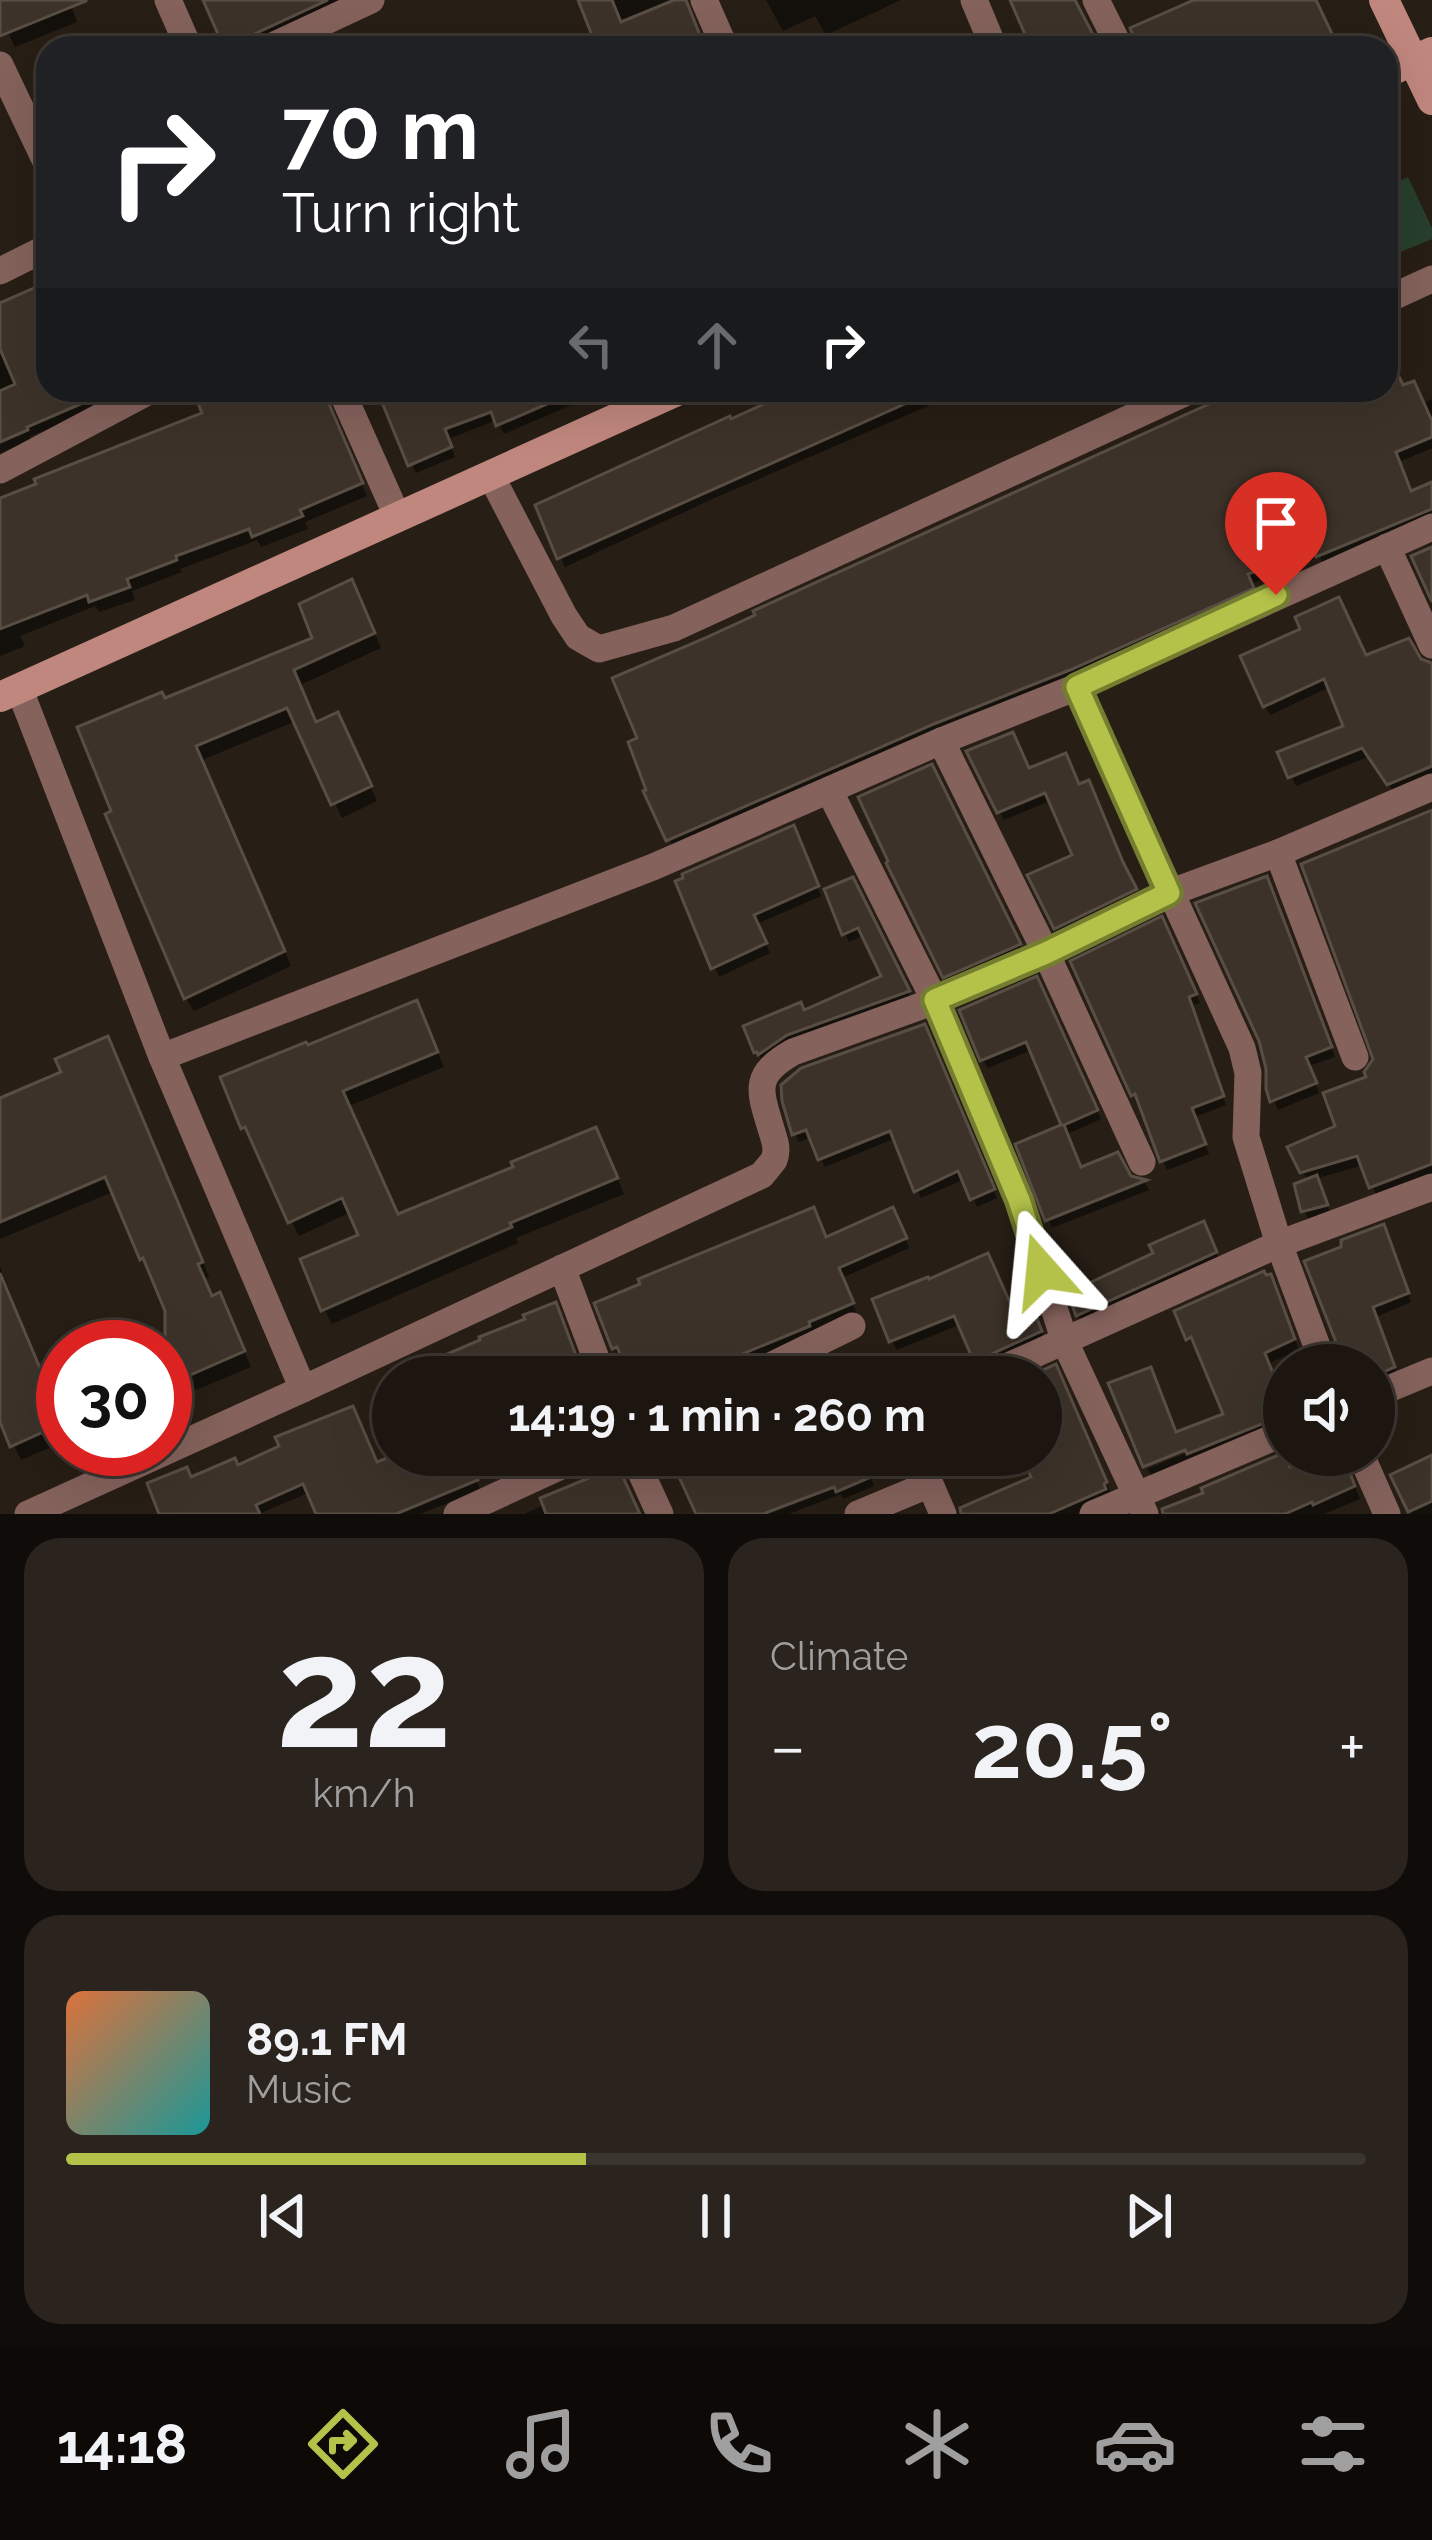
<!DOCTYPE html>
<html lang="en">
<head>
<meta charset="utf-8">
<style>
	:root { --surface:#1d1610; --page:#2a231e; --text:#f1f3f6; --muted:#a09f9f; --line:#3b3530; --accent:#b4c24a }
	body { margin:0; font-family:Raleway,sans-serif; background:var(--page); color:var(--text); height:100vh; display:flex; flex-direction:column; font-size:45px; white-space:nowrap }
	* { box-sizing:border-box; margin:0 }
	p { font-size:39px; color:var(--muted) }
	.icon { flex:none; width:66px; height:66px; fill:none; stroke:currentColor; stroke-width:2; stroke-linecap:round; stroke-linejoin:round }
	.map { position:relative; height:1514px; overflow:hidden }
	.drawer { display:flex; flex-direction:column; gap:24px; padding:24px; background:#100c09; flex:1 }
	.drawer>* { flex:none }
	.guide { position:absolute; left:36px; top:36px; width:1362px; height:366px; border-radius:36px; box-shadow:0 12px 48px #0002,0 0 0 3px var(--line); background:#202124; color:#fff; overflow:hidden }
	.tools { position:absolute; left:1263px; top:1344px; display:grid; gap:24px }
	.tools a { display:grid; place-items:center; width:132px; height:132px; border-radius:50%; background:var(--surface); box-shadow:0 12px 48px #0002,0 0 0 3px var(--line); font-size:60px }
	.speed { position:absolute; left:36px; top:1320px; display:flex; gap:24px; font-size:60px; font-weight:700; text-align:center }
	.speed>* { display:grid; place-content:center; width:156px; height:156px; border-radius:50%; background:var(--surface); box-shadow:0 12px 48px #0002,0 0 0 3px var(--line); line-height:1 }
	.speed .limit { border:18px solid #d22; background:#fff; color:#111 }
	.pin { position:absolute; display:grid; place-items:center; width:102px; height:102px; color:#fff; margin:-123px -51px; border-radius:50% 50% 50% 0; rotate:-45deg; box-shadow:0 0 12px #0007 }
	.pin .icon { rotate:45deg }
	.me { position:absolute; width:132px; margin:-66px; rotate:342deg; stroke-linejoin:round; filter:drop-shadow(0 0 9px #0008) }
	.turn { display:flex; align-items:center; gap:42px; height:252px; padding:0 48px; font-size:54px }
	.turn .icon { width:156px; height:156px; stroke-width:2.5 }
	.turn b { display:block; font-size:84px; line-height:102px }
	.lanes { display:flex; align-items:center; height:114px; padding:0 48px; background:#0003; justify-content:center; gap:60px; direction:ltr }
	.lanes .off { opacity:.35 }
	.big { font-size:90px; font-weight:700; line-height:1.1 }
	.drawer .widget { flex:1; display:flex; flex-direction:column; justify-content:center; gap:18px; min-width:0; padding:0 42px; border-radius:36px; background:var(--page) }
	.drawer .dial { align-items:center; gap:0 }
	.dial b { font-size:156px; line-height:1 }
	.song { display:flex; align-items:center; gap:36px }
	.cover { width:144px; height:144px; border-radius:18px; background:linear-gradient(135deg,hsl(20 70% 55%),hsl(180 70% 35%)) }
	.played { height:12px; border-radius:6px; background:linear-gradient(90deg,var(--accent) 40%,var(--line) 40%) }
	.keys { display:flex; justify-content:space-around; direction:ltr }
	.heat { display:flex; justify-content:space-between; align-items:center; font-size:66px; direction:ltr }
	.drawer .tiles { flex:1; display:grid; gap:24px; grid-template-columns:1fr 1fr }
	.widget:last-child { grid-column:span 2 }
	.trip { position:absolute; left:372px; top:1356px; width:690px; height:120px; border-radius:60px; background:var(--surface); box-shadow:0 12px 48px #0002,0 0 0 3px var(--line); font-weight:700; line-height:120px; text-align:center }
	.dock { display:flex; height:192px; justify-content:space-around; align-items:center; background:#0c0906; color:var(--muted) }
	.dock .icon { width:84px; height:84px }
	.dock .active { color:var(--accent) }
	.dock b { font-size:54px; color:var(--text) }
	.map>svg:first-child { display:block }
	.green { fill:#283f2d }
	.shadow { fill:#0007 }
	.building { fill:#3c3229; stroke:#594e44; stroke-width:3 }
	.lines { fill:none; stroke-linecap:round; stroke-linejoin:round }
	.street { stroke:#85625c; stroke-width:27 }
	.secondary { stroke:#c0877e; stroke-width:30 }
	.route-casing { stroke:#757e30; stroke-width:30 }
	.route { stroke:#b4c24a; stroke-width:21 }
</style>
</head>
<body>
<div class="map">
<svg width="1432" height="1514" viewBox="0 0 1432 1514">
	<rect width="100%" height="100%" fill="#271e15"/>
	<!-- green -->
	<path class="green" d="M 1408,177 L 1432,228 L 1432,239 L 1386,258 L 1386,187 Z"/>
	<!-- shadow -->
	<g class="shadow">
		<path d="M 0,0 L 69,0 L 77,22 L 15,47 L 0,16 Z"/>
		<path d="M 207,0 L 352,0 L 247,48 L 227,48 Z"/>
		<path d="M 581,0 L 688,0 L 691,18 L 704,48 L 596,48 L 594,44 L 598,43 Z"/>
		<path d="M 766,0 L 901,0 L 826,35 L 815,16 L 783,31 Z"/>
		<path d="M 1202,0 L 1317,0 L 1338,48 L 1140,48 Z"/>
		<path d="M 1386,161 L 1397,186 L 1386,191 Z"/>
		<path d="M 48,279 L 48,390 L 119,390 L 122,397 L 29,437 L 31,440 L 0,453 L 0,306 L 39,289 L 37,284 Z"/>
		<path d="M 1386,350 L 1402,389 L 1422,404 L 1432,399 L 1432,448 L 1399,462 L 1412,495 L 1432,486 L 1432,519 L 1324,565 L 1320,557 L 1251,584 L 1257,597 L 674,849 L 647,793 L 1246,390 L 1386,390 Z"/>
		<path d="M 231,390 L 328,390 L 331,397 L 330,412 L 367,496 L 305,522 L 308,529 L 261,547 L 257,540 L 180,569 L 182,572 L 132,591 L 135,600 L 99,612 L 95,606 L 20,636 L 25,646 L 0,656 L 0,502 L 206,415 Z"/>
		<path d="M 376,390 L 606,390 L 504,434 L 497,420 L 448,439 L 455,457 L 416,473 Z"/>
		<path d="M 801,390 L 965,390 L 717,497 L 565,567 L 539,507 Z"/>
		<path d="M 359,597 L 381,648 L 300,685 L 316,725 L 345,730 L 377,801 L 342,818 L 296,721 L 202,760 L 291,966 L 194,1011 L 186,998 L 164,701 L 316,639 Z"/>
		<path d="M 1365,658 L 1419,661 L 1432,665 L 1432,778 L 1394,792 L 1370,756 L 1296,786 L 1281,754 L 1347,728 L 1330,687 L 1270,715 L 1265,706 Z"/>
		<path d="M 970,752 L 1029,771 L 1065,756 L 1076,856 L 1052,800 L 1004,820 Z"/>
		<path d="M 936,777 L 1024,954 L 951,985 L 890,864 Z"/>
		<path d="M 1432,813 L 1432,1175 L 1377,1196 L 1363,1165 L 1315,1179 L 1331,1214 L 1309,1220 L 1304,1211 L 1308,1182 L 1291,1148 L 1339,1127 L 1370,1079 Z"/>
		<path d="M 798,838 L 821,896 L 757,924 L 770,953 L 719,977 L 679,883 Z"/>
		<path d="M 851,881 L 912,1000 L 762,1060 L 757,1051 L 885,977 L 865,935 L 849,942 L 845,933 Z"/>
		<path d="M 1271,888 L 1335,1057 L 1309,1066 L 1319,1093 L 1278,1110 L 1269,1088 Z"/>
		<path d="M 1136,892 L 1139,898 L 1062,936 L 1058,930 Z"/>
		<path d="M 1166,929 L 1200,1003 L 1191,1006 L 1226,1105 L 1195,1117 L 1209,1154 L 1167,1170 L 1141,1102 L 1134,1094 Z"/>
		<path d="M 1041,989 L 1101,1119 L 1067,1134 L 1081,1170 L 1145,1183 L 1149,1190 L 1052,1228 L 1019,1146 L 1065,1127 L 1032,1050 L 988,1068 L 983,1060 Z"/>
		<path d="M 424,1018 L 444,1067 L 349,1106 L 398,1217 L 604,1145 L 624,1194 L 516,1238 L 518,1243 L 332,1324 L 324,1309 L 362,1236 L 349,1213 L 299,1236 L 244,1127 L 307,1049 Z"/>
		<path d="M 929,1036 L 997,1198 L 977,1207 L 965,1179 L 921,1198 L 896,1138 L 825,1167 L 812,1137 L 799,1142 L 795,1134 Z"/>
		<path d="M 116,1054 L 209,1277 L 204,1279 L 213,1299 L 227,1311 L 251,1367 L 165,1403 L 165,1347 L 158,1347 L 179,1338 L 115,1191 L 0,1239 L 0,1101 Z"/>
		<path d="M 897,1220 L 909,1248 L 842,1278 L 856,1312 L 811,1332 L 813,1336 L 721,1374 L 722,1377 L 633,1377 L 624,1355 L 620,1357 L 614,1348 L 826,1240 Z"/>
		<path d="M 1208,1234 L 1220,1262 L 1083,1324 L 1078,1315 Z"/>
		<path d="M 1388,1237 L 1411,1302 L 1376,1317 L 1398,1377 L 1374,1387 L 1374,1365 L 1347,1365 Z"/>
		<path d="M 0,1267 L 50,1393 L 63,1388 L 63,1442 L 21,1460 L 0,1415 Z"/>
		<path d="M 928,1283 L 1011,1310 L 1033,1312 L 1045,1341 L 982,1370 L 961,1324 L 897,1350 L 892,1341 Z"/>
		<path d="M 1275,1287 L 1299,1350 L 1268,1364 L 1280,1394 L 1284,1392 L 1284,1426 L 1152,1476 L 1147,1469 L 1200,1447 L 1177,1435 L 1226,1416 L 1198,1347 L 1194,1348 L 1189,1338 Z"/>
		<path d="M 1054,1368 L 1111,1493 L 1110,1500 L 1077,1514 L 963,1514 L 1035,1479 L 1025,1455 L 1041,1455 L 1041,1377 L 1035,1377 Z"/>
		<path d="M 401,1455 L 467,1455 L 480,1490 L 420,1514 L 319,1514 L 310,1492 L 259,1514 L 191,1480 L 238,1468 L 377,1466 Z"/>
		<path d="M 672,1455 L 758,1455 L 763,1466 L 789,1455 L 861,1455 L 874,1486 L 843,1499 L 841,1494 L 789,1514 L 699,1514 Z"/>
		<path d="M 937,1455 L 987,1455 L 946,1472 Z"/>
		<path d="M 1323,1455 L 1343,1455 L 1360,1499 L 1324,1514 L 1171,1514 L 1290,1470 Z"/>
		<path d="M 1432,1458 L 1432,1514 L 1412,1514 L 1394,1476 Z"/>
		<path d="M 546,1504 L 638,1514 L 524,1514 Z"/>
	</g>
	<!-- building -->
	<g class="building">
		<path d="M 0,0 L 86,0 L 86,1 L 0,36 Z"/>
		<path d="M 203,0 L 328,0 L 224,48 Z"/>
		<path d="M 578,0 L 612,0 L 621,22 L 674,0 L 686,0 L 705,48 L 597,48 Z"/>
		<path d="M 1010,0 L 1075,0 L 1100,48 L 1031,48 Z"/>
		<path d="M 1194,0 L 1316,0 L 1335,40 L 1317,48 L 1138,48 L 1130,28 Z"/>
		<path d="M 48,282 L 48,390 L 113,390 L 27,427 L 28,430 L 0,442 L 0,391 L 15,384 L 0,349 L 0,303 Z"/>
		<path d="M 1386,350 L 1403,385 L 1414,381 L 1432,421 L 1432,437 L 1396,452 L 1411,491 L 1432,482 L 1432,509 L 1316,557 L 1313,549 L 1248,574 L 1254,588 L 1070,670 L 934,724 L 666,841 L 643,791 L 646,790 L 628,742 L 637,738 L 612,678 L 703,639 L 755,615 L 753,611 L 1240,390 L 1386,390 Z"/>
		<path d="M 224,390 L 323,390 L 363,483 L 300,510 L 303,516 L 252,537 L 249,529 L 176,556 L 177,560 L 127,579 L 130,587 L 89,602 L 87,595 L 0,629 L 0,498 L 36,484 L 34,479 L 202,413 L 197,401 Z"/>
		<path d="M 377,390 L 579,390 L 496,426 L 491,412 L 445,429 L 452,447 L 408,466 Z"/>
		<path d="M 794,390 L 936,390 L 557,559 L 535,505 L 730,416 L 731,419 Z"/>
		<path d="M 1432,547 L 1432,602 L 1411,556 Z"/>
		<path d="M 352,579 L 375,633 L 294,670 L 316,722 L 338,712 L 372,786 L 331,805 L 287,708 L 196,746 L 285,951 L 184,999 L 105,814 L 111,811 L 77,727 L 162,692 L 165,698 L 312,638 L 299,604 Z"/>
		<path d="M 1339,597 L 1366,655 L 1409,638 L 1421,659 L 1432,663 L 1432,766 L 1387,785 L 1362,748 L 1288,778 L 1277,752 L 1343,726 L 1324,679 L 1263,707 L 1240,656 L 1300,629 L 1295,617 Z"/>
		<path d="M 1013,732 L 1029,768 L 1066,753 L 1079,784 L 1089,780 L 1123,862 L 1137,889 L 1054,929 L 1027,875 L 1072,855 L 1045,793 L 997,813 L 966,751 Z"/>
		<path d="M 932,764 L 1021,944 L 943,978 L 886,863 L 888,861 L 858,797 Z"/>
		<path d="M 1432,810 L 1432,1164 L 1369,1188 L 1357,1156 L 1300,1173 L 1287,1147 L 1335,1126 L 1323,1093 L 1366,1077 L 1364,1072 L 1373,1059 L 1301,864 Z"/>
		<path d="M 794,825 L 819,886 L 754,915 L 767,943 L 711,969 L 675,881 L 683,878 L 682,874 Z"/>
		<path d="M 1267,876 L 1332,1047 L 1306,1057 L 1317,1083 L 1270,1102 L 1266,1089 L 1266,1069 L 1259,1041 L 1195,903 Z"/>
		<path d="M 853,877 L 910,991 L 787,1035 L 758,1055 L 757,1052 L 754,1053 L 743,1026 L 801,1002 L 804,1010 L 881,976 L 858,928 L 842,935 L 824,889 Z"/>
		<path d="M 1162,916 L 1197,994 L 1189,997 L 1224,1096 L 1192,1108 L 1206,1144 L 1160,1162 L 1135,1094 L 1131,1096 L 1070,961 Z"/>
		<path d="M 1037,976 L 1098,1110 L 1064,1125 L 1081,1167 L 1118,1152 L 1131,1176 L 1147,1180 L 1045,1221 L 1015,1144 L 1061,1125 L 1026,1042 L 980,1061 L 959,1010 Z"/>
		<path d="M 417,1000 L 438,1052 L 343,1091 L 398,1214 L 513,1167 L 511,1162 L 596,1127 L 618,1178 L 510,1223 L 512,1227 L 321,1311 L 300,1259 L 358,1235 L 342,1198 L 288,1223 L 245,1127 L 241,1129 L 220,1077 L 306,1042 L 308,1045 Z"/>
		<path d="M 925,1024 L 995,1189 L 970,1200 L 958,1171 L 914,1192 L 890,1131 L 818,1160 L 806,1130 L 792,1135 L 782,1101 L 781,1085 L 801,1068 Z"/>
		<path d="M 108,1036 L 203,1262 L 198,1264 L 212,1296 L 220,1292 L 245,1351 L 165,1386 L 165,1311 L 143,1258 L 140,1260 L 105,1177 L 0,1222 L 0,1098 L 61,1072 L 55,1059 Z"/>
		<path d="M 1317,1175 L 1328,1205 L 1301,1212 L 1294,1184 Z"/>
		<path d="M 814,1207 L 826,1237 L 893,1207 L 907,1238 L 839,1268 L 854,1303 L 809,1322 L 810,1326 L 718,1364 L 720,1368 L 698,1377 L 630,1377 L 617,1347 L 612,1349 L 594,1303 L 640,1284 L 638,1279 Z"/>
		<path d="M 1204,1221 L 1217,1252 L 1076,1316 L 1068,1293 L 1153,1253 L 1149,1245 Z"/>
		<path d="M 1384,1224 L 1409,1293 L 1373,1307 L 1395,1367 L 1374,1376 L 1374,1365 L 1345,1365 L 1304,1261 L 1341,1247 L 1341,1240 Z"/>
		<path d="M 988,1253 L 1012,1307 L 1029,1299 L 1042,1331 L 974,1362 L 954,1316 L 889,1342 L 872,1299 L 928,1277 L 929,1279 Z"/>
		<path d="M 1264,1271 L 1266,1275 L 1271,1274 L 1295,1339 L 1265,1353 L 1284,1402 L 1284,1415 L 1187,1454 L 1185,1450 L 1143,1467 L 1108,1383 L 1151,1367 L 1176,1432 L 1223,1414 L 1191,1337 L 1186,1340 L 1174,1311 Z"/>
		<path d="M 0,1273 L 63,1423 L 10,1447 L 0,1422 Z"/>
		<path d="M 556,1302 L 584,1377 L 394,1377 L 480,1340 L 479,1337 L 525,1319 L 523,1315 Z"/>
		<path d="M 1056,1364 L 1107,1482 L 1104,1484 L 1106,1489 L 1049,1514 L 961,1514 L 960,1508 L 1031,1477 L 1021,1455 L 1041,1455 L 1041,1377 L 1028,1377 Z"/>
		<path d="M 353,1406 L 377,1462 L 394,1455 L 468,1455 L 478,1480 L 396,1514 L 316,1514 L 303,1484 L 256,1505 L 260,1514 L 159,1514 L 147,1483 L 187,1467 L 191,1477 L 235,1458 L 238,1465 L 279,1446 L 275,1437 Z"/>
		<path d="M 1283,1453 L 1290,1467 L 1316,1455 L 1343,1455 L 1355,1486 L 1313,1505 L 1312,1502 L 1285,1514 L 1163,1514 L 1162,1509 L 1203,1493 L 1201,1488 Z"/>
		<path d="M 669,1455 L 759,1455 L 763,1463 L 781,1455 L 862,1455 L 871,1477 L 836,1492 L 834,1487 L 763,1514 L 696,1514 Z"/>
		<path d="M 1432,1455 L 1432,1501 L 1408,1512 L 1390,1475 Z"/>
		<path d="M 618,1466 L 640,1514 L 546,1514 L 540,1498 Z"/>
	</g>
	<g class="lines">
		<!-- street -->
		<g class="street">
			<path d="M 168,0 L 189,48"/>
			<path d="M 704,0 L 725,48"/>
			<path d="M 974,0 L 994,48"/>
			<path d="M 1096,0 L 1120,48"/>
			<path d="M 268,48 L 371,0"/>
			<path d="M 0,65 L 48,166"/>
			<path d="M 0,271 L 48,247"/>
			<path d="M 1386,300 L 1432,279"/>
			<path d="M 341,390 L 398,518"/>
			<path d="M 0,470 L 151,390"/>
			<path d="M 491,476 L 564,616 L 578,637 L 599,649 L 674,628 L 1191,390"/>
			<path d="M 1387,547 L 1432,645"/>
			<path d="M 19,688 L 162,1057 L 303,1389"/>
			<path d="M 941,741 L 1046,953 L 1142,1162"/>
			<path d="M 829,790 L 935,1001 L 1019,1200 L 1065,1342 L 1145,1514"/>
			<path d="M 1278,853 L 1355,1057"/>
			<path d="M 162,1057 L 653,867 L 941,741 L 1077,687 L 1432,527"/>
			<path d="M 562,1268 L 603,1377"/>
			<path d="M 1324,1365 L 1279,1244 L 1432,1187"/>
			<path d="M 748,1377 L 852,1326"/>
			<path d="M 984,1377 L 1279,1244 L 1246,1137 L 1248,1073 L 1242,1048 L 1077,687"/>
			<path d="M 1374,1395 L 1432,1371"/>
			<path d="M 633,1455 L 660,1514"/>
			<path d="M 1361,1455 L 1387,1514"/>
			<path d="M 28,1514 L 303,1389 L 762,1175 C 764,1172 772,1163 774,1160 C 778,1150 775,1141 772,1132 C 760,1091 751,1076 793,1052 L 935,1001 L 1046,953 L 1169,893 L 1278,853 L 1432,787"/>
			<path d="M 457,1514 L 585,1455"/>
			<path d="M 858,1514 L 930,1484 L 943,1514"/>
			<path d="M 1093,1514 L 1284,1433"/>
		</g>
		<!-- secondary -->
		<g class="secondary">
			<path d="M 1384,0 L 1432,100"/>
			<path d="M 1386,73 L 1432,52"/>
			<path d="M 0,697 L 679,390"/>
		</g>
	</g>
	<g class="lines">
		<!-- route casing -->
		<g class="route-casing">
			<path id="route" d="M 1042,1271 L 1019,1200 L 935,1000 L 1046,953 L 1169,893 L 1077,687 L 1276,595"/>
		</g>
		<!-- route -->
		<use href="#route" class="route"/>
	</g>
</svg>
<div class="tools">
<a><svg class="icon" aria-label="sound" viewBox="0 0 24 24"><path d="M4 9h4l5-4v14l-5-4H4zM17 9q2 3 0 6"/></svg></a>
</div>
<div class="speed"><div class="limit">30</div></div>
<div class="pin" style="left:1276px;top:595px;background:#d93025"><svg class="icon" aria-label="arrive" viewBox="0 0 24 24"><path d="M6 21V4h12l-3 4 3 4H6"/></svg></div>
<svg class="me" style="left:1042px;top:1271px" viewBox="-20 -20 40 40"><path d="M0-17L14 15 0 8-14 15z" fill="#b4c24a" stroke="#fff" stroke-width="4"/></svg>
<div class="trip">14:19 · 1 min · 260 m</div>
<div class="guide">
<div class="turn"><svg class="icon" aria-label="right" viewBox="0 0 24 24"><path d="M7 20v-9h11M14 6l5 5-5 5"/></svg><div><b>70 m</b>Turn right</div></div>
<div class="lanes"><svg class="icon off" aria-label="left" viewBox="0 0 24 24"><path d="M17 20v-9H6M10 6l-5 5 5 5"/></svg><svg class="icon off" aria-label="ahead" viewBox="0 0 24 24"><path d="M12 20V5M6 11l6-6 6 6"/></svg><svg class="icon" aria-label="right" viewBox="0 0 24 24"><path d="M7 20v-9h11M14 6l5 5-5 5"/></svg></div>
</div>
</div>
<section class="drawer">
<div class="tiles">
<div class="widget dial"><b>22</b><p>km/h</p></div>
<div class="widget"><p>Climate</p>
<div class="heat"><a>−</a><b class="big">20.5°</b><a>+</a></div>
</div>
<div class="widget">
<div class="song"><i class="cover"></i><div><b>89.1 FM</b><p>Music</p></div></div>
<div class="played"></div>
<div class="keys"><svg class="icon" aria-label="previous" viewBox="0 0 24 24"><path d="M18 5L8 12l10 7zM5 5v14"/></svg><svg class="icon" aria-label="pause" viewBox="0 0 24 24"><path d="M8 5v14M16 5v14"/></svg><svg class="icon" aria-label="next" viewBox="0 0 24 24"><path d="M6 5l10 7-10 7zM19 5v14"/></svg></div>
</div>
</div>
</section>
<nav class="dock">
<b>14:18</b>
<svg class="icon active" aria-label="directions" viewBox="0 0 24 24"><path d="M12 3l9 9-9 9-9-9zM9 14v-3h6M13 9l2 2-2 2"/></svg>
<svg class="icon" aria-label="music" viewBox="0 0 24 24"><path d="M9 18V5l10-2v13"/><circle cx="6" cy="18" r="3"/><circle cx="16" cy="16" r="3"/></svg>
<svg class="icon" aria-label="phone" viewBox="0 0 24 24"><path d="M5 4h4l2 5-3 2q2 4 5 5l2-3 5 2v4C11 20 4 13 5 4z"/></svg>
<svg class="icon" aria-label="climate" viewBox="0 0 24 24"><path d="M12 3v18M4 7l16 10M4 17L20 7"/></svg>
<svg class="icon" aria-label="car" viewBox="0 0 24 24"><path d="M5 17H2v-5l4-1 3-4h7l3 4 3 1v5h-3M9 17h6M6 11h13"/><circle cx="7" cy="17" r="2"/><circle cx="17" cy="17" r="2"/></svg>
<svg class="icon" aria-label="filters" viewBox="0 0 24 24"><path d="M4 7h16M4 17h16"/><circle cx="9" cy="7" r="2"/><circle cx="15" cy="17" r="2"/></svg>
</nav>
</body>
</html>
